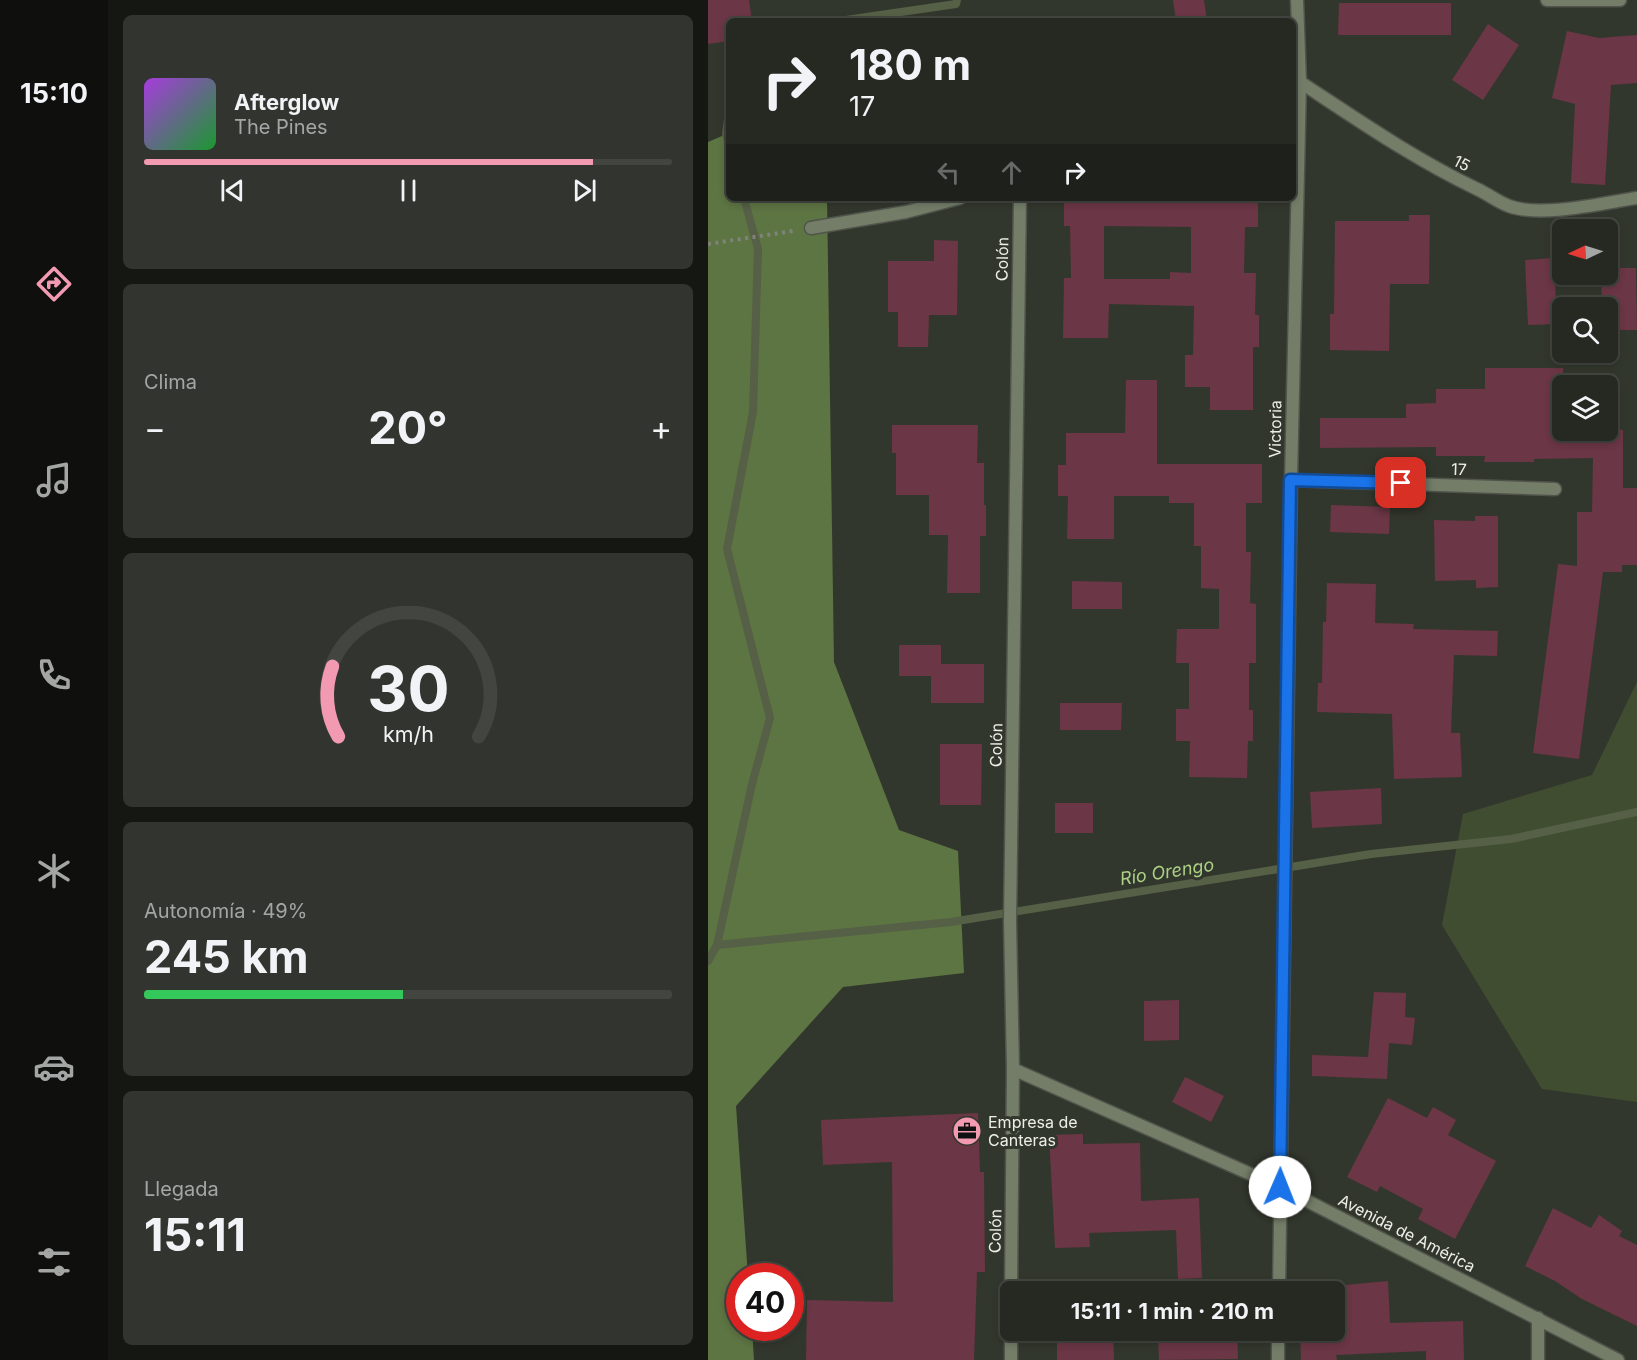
<!DOCTYPE html>
<html lang="es">
<head>
<meta charset="utf-8">
<style>
	:root { --surface:#262922; --page:#32352f; --text:#f1f3f6; --muted:#a4a6a5; --line:#424540; --accent:#f19ab1 }
	body { margin:0; font-family:Inter,sans-serif; background:var(--page); color:var(--text); height:100vh; display:flex; flex-direction:column; font-size:22px; white-space:nowrap }
	* { box-sizing:border-box; margin:0 }
	p { font-size:20px; color:var(--muted) }
	.icon { flex:none; width:33px; height:33px; fill:none; stroke:currentColor; stroke-width:2; stroke-linecap:round; stroke-linejoin:round }
	.map { position:relative; flex:1; overflow:hidden }
	.details { display:flex; flex-direction:column; gap:15px; padding:15px; background:#151713; width:600px }
	.details>* { flex:none }
	.guide { position:absolute; left:18px; top:18px; width:570px; height:183px; border-radius:9px; box-shadow:0 3px 9px #0003,0 0 0 2px var(--line); background:#262922; color:var(--text); overflow:hidden }
	.needle { width:39px; rotate:266deg }
	.buttons { position:absolute; left:844px; top:219px; display:grid; gap:12px }
	.buttons a { display:grid; place-items:center; width:66px; height:66px; border-radius:9px; background:var(--surface); box-shadow:0 3px 9px #0003,0 0 0 2px var(--line); font-size:30px }
	.speed { position:absolute; left:18px; top:1263px; display:flex; gap:12px; font-size:30px; font-weight:700; text-align:center }
	.speed>* { display:grid; place-content:center; width:78px; height:78px; border-radius:50%; background:var(--surface); box-shadow:0 3px 9px #0003,0 0 0 2px var(--line); line-height:1 }
	.speed .limit { border:9px solid #d22; background:#fff; color:#111 }
	.pin { position:absolute; display:grid; place-items:center; width:51px; height:51px; color:#fff; margin:-26px; border-radius:12px; box-shadow:0 3px 9px #0006 }
	.me { position:absolute; width:66px; margin:-33px; rotate:1deg; stroke-linejoin:round; filter:drop-shadow(0 0 4px #0008) }
	.turn { display:flex; align-items:center; gap:21px; height:126px; padding:0 24px; font-size:27px }
	.turn .icon { width:78px; height:78px; stroke-width:2.5 }
	.turn b { display:block; font-size:42px; line-height:51px }
	.lanes { display:flex; align-items:center; height:57px; padding:0 24px; background:#0003; justify-content:center; gap:30px; direction:ltr }
	.lanes .off { opacity:.35 }
	.big { font-size:45px; font-weight:700; line-height:1.1 }
	.details .card { flex:1; display:flex; flex-direction:column; justify-content:center; gap:9px; min-width:0; padding:0 21px; border-radius:9px; background:var(--page) }
	.details .dial { align-items:center; gap:0 }
	.dial svg { height:156px; overflow:visible; fill:none; stroke:var(--line); stroke-width:7; stroke-linecap:round; text-anchor:middle }
	.dial text { fill:var(--text); stroke:none }
	.song { display:flex; align-items:center; gap:18px }
	.cover { width:72px; height:72px; border-radius:9px; background:linear-gradient(135deg,hsl(280 70% 55%),hsl(130 70% 35%)) }
	.played { height:6px; border-radius:3px; background:linear-gradient(90deg,var(--accent) 85%,var(--line) 85%) }
	.keys { display:flex; justify-content:space-around; direction:ltr }
	.heat { display:flex; justify-content:space-between; align-items:center; font-size:33px; direction:ltr }
	.charge { height:9px; border-radius:4px; background:linear-gradient(90deg,#34c759 49%,var(--line) 0) }
	.trip { position:absolute; left:292px; top:1281px; width:345px; height:60px; border-radius:9px; background:var(--surface); box-shadow:0 3px 9px #0003,0 0 0 2px var(--line); font-weight:700; line-height:60px; text-align:center }
	main { display:flex; flex:1; min-height:0 }
	.menu { display:flex; flex-direction:column; width:108px; justify-content:space-around; align-items:center; background:#0f100e; color:var(--muted) }
	.menu .icon { width:42px; height:42px }
	.menu .on { color:var(--accent) }
	.menu b { font-size:27px; color:var(--text) }
	.map>svg:first-child { display:block }
	.green { fill:#404d30 }
	.forest { fill:#5d7443 }
	.lines { fill:none; stroke-linecap:round; stroke-linejoin:round }
	.stream { stroke:#556046; stroke-width:8 }
	.building { fill:#6b3645; fill-rule:evenodd }
	.service-casing { stroke:#50544b; stroke-width:15 }
	.minor-casing { stroke:#50544b; stroke-width:15 }
	.tertiary-casing { stroke:#50544b; stroke-width:15 }
	.path { stroke:#7f837a; stroke-width:4; stroke-dasharray:3 4.5; stroke-linecap:butt }
	.service { stroke:#737d68; stroke-width:12 }
	.minor { stroke:#737d68; stroke-width:12 }
	.tertiary { stroke:#737d68; stroke-width:12 }
	.route-casing { stroke:#114b97; stroke-width:15 }
	.route { stroke:#1a73e8; stroke-width:10 }
	.labels { text-anchor:middle; stroke-width:6; stroke-linejoin:round; paint-order:stroke }
	.street-label { font-size:16px; fill:#ecefe8; stroke:#32372d }
	.poi-label { font-size:16px; fill:#ecefe8; stroke:#32372d; text-anchor:start }
	.water-label { font-size:18px; font-style:italic; fill:#add085; stroke:#32372d }
</style>
</head>
<body>
<main>
<nav class="menu">
<b>15:10</b>
<svg class="icon on" aria-label="directions" viewBox="0 0 24 24"><path d="M12 3l9 9-9 9-9-9zM9 14v-3h6M13 9l2 2-2 2"/></svg>
<svg class="icon" aria-label="music" viewBox="0 0 24 24"><path d="M9 18V5l10-2v13"/><circle cx="6" cy="18" r="3"/><circle cx="16" cy="16" r="3"/></svg>
<svg class="icon" aria-label="phone" viewBox="0 0 24 24"><path d="M5 4h4l2 5-3 2q2 4 5 5l2-3 5 2v4C11 20 4 13 5 4z"/></svg>
<svg class="icon" aria-label="climate" viewBox="0 0 24 24"><path d="M12 3v18M4 7l16 10M4 17L20 7"/></svg>
<svg class="icon" aria-label="car" viewBox="0 0 24 24"><path d="M5 17H2v-5l4-1 3-4h7l3 4 3 1v5h-3M9 17h6M6 11h13"/><circle cx="7" cy="17" r="2"/><circle cx="17" cy="17" r="2"/></svg>
<svg class="icon" aria-label="filters" viewBox="0 0 24 24"><path d="M4 7h16M4 17h16"/><circle cx="9" cy="7" r="2"/><circle cx="15" cy="17" r="2"/></svg>
</nav>
<section class="details">
<div class="card">
<div class="song"><i class="cover"></i><div><b>Afterglow</b><p>The Pines</p></div></div>
<div class="played"></div>
<div class="keys"><svg class="icon" aria-label="previous" viewBox="0 0 24 24"><path d="M18 5L8 12l10 7zM5 5v14"/></svg><svg class="icon" aria-label="pause" viewBox="0 0 24 24"><path d="M8 5v14M16 5v14"/></svg><svg class="icon" aria-label="next" viewBox="0 0 24 24"><path d="M6 5l10 7-10 7zM19 5v14"/></svg></div>
</div>
<div class="card"><p>Clima</p>
<div class="heat"><a>−</a><b class="big">20°</b><a>+</a></div>
</div>
<div class="card dial"><svg viewBox="0 0 100 80">
<path d="M14 69A42 42 0 1 1 86 69"/>
<path d="M14 69A42 42 0 0 1 11 33" stroke="#f19ab1"/>
<text x="50" y="56" font-size="32" font-weight="700">30</text>
<text x="50" y="72" font-size="11">km/h</text>
</svg></div>
<div class="card"><p>Autonomía · 49%</p><b class="big">245 km</b><div class="charge"></div></div>
<div class="card"><p>Llegada</p><b class="big">15:11</b></div>
</section>
<div class="map">
<svg width="929" height="1360" viewBox="0 0 929 1360">
	<rect width="100%" height="100%" fill="#32372d"/>
	<!-- green -->
	<path class="green" d="M 929,682 L 929,1102 L 834,1089 L 734,925 L 755,814 L 884,775 Z"/>
	<!-- forest -->
	<path class="forest" d="M 21,133 L 21,198 L 119,198 L 126,662 L 191,830 L 250,851 L 256,973 L 135,987 L 28,1106 L 40,1276 L 32,1276 L 32,1328 L 44,1328 L 46,1360 L 0,1360 L 0,142 Z"/>
	<g class="lines">
		<!-- stream -->
		<g class="stream">
			<path d="M 131,21 L 248,4 L 249,0"/>
			<path d="M 21,111 L 18,134 L 21,145"/>
			<path d="M 9,945 L 243,922 L 663,854 L 803,839 L 929,812"/>
			<path d="M 0,961 L 9,945 L 44,784 L 62,718 L 19,549 L 45,412 L 50,249 L 36,198"/>
		</g>
	</g>
	<!-- building -->
	<g class="building">
		<path d="M 0,0 L 41,0 L 44,21 L 21,21 L 21,41 L 0,44 Z"/>
		<path d="M 465,0 L 496,0 L 499,21 L 468,21 Z"/>
		<path d="M 631,3 L 743,3 L 743,35 L 630,35 Z"/>
		<path d="M 780,24 L 811,45 L 775,100 L 744,80 Z"/>
		<path d="M 859,31 L 891,38 L 929,35 L 929,83 L 903,85 L 897,185 L 863,183 L 867,104 L 844,98 Z"/>
		<path d="M 356,198 L 550,198 L 550,227 L 537,227 L 536,273 L 548,273 L 547,315 L 551,315 L 551,347 L 545,347 L 545,410 L 502,410 L 502,387 L 477,387 L 477,355 L 485,355 L 486,306 L 401,304 L 400,338 L 355,338 L 356,278 L 363,278 L 362,226 L 356,226 ZM 396,226 L 483,227 L 483,273 L 462,272 L 462,279 L 396,279 Z"/>
		<path d="M 701,215 L 722,215 L 721,284 L 682,284 L 681,351 L 622,350 L 622,314 L 626,314 L 627,221 L 701,221 Z"/>
		<path d="M 226,240 L 250,241 L 249,315 L 221,315 L 220,347 L 190,347 L 190,312 L 180,312 L 180,261 L 226,261 Z"/>
		<path d="M 846,258 L 849,324 L 820,325 L 817,260 Z"/>
		<path d="M 900,268 L 928,268 L 929,330 L 900,330 L 900,308 L 894,308 L 893,274 L 900,274 Z"/>
		<path d="M 777,368 L 855,368 L 855,430 L 915,430 L 915,488 L 929,488 L 929,565 L 914,565 L 914,572 L 895,572 L 871,759 L 825,753 L 850,564 L 869,566 L 869,512 L 884,512 L 885,458 L 826,459 L 826,462 L 776,462 L 777,456 L 728,456 L 728,447 L 612,448 L 612,418 L 698,418 L 698,404 L 728,403 L 728,389 L 777,389 Z"/>
		<path d="M 418,380 L 449,380 L 449,464 L 554,464 L 554,503 L 538,503 L 538,552 L 543,552 L 542,603 L 548,604 L 548,663 L 541,663 L 541,710 L 545,710 L 545,741 L 540,741 L 539,778 L 481,777 L 482,741 L 468,741 L 468,709 L 481,709 L 481,663 L 468,663 L 469,629 L 511,629 L 511,589 L 493,588 L 493,546 L 486,546 L 486,503 L 461,503 L 461,496 L 406,496 L 406,539 L 359,539 L 360,496 L 350,496 L 350,465 L 358,465 L 358,433 L 417,433 Z"/>
		<path d="M 184,425 L 270,425 L 269,463 L 276,463 L 276,505 L 278,505 L 278,536 L 272,536 L 272,593 L 239,593 L 240,535 L 221,535 L 221,495 L 188,495 L 188,453 L 184,453 Z"/>
		<path d="M 623,505 L 682,507 L 681,534 L 622,532 Z"/>
		<path d="M 767,516 L 790,516 L 790,587 L 768,588 L 768,580 L 727,581 L 726,520 L 767,521 Z"/>
		<path d="M 364,581 L 414,582 L 414,609 L 364,609 Z"/>
		<path d="M 619,583 L 668,584 L 667,623 L 706,624 L 705,629 L 790,631 L 789,656 L 746,655 L 743,733 L 752,733 L 754,777 L 686,779 L 684,714 L 609,712 L 610,683 L 614,683 L 615,622 L 618,622 Z"/>
		<path d="M 191,645 L 233,645 L 233,664 L 276,664 L 276,703 L 223,703 L 223,676 L 191,676 Z"/>
		<path d="M 352,703 L 414,703 L 413,730 L 352,730 Z"/>
		<path d="M 232,744 L 274,744 L 273,805 L 232,805 Z"/>
		<path d="M 673,788 L 674,824 L 604,828 L 602,792 Z"/>
		<rect x="347" y="803" width="38" height="30"/>
		<path d="M 666,992 L 698,993 L 697,1017 L 707,1018 L 704,1045 L 681,1043 L 679,1079 L 604,1076 L 604,1055 L 660,1057 Z"/>
		<path d="M 471,1000 L 471,1040 L 436,1041 L 436,1001 Z"/>
		<path d="M 477,1077 L 516,1096 L 503,1122 L 464,1102 Z"/>
		<path d="M 680,1098 L 719,1118 L 725,1107 L 748,1120 L 740,1135 L 788,1161 L 747,1239 L 710,1219 L 715,1209 L 672,1186 L 669,1192 L 639,1177 Z"/>
		<path d="M 270,1113 L 272,1172 L 276,1172 L 277,1272 L 269,1272 L 266,1360 L 98,1360 L 99,1300 L 185,1302 L 184,1162 L 115,1165 L 113,1120 Z"/>
		<path d="M 375,1134 L 375,1144 L 432,1143 L 433,1201 L 491,1198 L 494,1278 L 470,1279 L 468,1230 L 381,1233 L 382,1247 L 347,1248 L 341,1135 Z"/>
		<path d="M 845,1208 L 883,1228 L 891,1215 L 914,1231 L 911,1236 L 929,1245 L 929,1326 L 874,1299 L 847,1281 L 817,1266 Z"/>
		<path d="M 680,1281 L 682,1323 L 755,1321 L 756,1360 L 718,1360 L 718,1351 L 628,1355 L 629,1360 L 593,1360 L 592,1330 L 627,1330 L 627,1286 Z"/>
		<path d="M 349,1330 L 405,1330 L 406,1360 L 349,1360 Z"/>
		<path d="M 529,1330 L 530,1359 L 451,1360 L 450,1331 Z"/>
	</g>
	<g class="lines">
		<!-- service casing -->
		<g class="service-casing">
			<path id="service" d="M 839,0 L 912,0"/>
		</g>
		<!-- minor casing -->
		<g class="minor-casing">
			<g id="minor">
				<path d="M 585,84 L 592,82 C 650,120 706,159 769,189 C 780,194 790,202 801,206 C 833,218 895,203 929,198"/>
				<path d="M 103,228 L 198,212 L 252,198"/>
				<path d="M 583,480 L 847,489"/>
				<path d="M 305,1069 L 572,1187 L 910,1360"/>
				<path d="M 303,1292 L 305,1069 L 302,922 L 312,198"/>
				<path d="M 303,1360 L 303,1327"/>
				<path d="M 830,1360 L 830,1318"/>
			</g>
		</g>
		<!-- tertiary casing -->
		<g class="tertiary-casing">
			<g id="tertiary">
				<path d="M 571,1292 L 583,480 L 592,82 L 589,0"/>
				<path d="M 570,1360 L 570,1330"/>
			</g>
		</g>
		<!-- path -->
		<path class="path" d="M 0,244 L 85,231"/>
		<!-- service -->
		<use href="#service" class="service"/>
		<!-- minor -->
		<use href="#minor" class="minor"/>
		<!-- tertiary -->
		<use href="#tertiary" class="tertiary"/>
	</g>
	<g class="lines">
		<!-- route casing -->
		<g class="route-casing">
			<path id="route" d="M 572,1187 L 582,480 L 693,483"/>
		</g>
		<!-- route -->
		<use href="#route" class="route"/>
	</g>
	<!-- icons -->
	<defs>
		<g id="office-disc" transform="scale(1.5)"><circle r="9.5" fill="#f19ab1" stroke="#32372d"/><path d="M-6-3h4V-5.5h4V-3h4V5H-6ZM-1-4.5V-3h2v-1.5ZM-6 0V1H6V0Z" fill="#111"/></g>
	</defs>
	<g fill-rule="evenodd">
		<use href="#office-disc" x="259" y="1131"/>
	</g>
	<g class="labels">
		<!-- street labels -->
		<g class="street-label">
			<text transform="translate(754 163) rotate(27)" y="6">15</text>
			<text transform="translate(294 259) rotate(-89)" y="6">Colón</text>
			<text transform="translate(567 429) rotate(-89)" y="6">Victoria</text>
			<text transform="translate(751 469) rotate(2)" y="6">17</text>
			<text transform="translate(288 745) rotate(-89)" y="6">Colón</text>
			<text transform="translate(287 1231) rotate(-89)" y="6">Colón</text>
			<text transform="translate(699 1233) rotate(27)" y="6">Avenida de América</text>
		</g>
		<!-- poi labels -->
		<g class="poi-label">
			<text x="280" y="1128">Empresa de<tspan x="280" dy="18">Canteras</tspan></text>
		</g>
		<!-- water labels -->
		<g class="water-label">
			<text transform="translate(459 872) rotate(-9)" y="6">Río Orengo</text>
		</g>
	</g>
</svg>
<div class="buttons">
<a><svg class="needle" viewBox="-14 -14 28 28"><path d="M0-13l5 13h-10z" fill="#e53935"/><path d="M0 13l5-13h-10z" fill="#a4a6a5"/></svg></a>
<a><svg class="icon" aria-label="search" viewBox="0 0 24 24"><circle cx="10" cy="10" r="6"/><path d="M15 15l6 6"/></svg></a>
<a><svg class="icon" aria-label="layers" viewBox="0 0 24 24"><path d="M12 4l9 5-9 5-9-5zM3 14l9 5 9-5"/></svg></a>
</div>
<div class="speed"><div class="limit">40</div></div>
<div class="pin" style="left:693px;top:483px;background:#d93025"><svg class="icon" aria-label="arrive" viewBox="0 0 24 24"><path d="M6 21V4h12l-3 4 3 4H6"/></svg></div>
<svg class="me" style="left:572px;top:1187px" viewBox="-20 -20 40 40"><circle r="19" fill="#fff"/><path d="M0-13L10 11 0 6-10 11z" fill="#1a73e8"/></svg>
<div class="trip">15:11 · 1 min · 210 m</div>
<div class="guide">
<div class="turn"><svg class="icon" aria-label="right" viewBox="0 0 24 24"><path d="M7 20v-9h11M14 6l5 5-5 5"/></svg><div><b>180 m</b>17</div></div>
<div class="lanes"><svg class="icon off" aria-label="left" viewBox="0 0 24 24"><path d="M17 20v-9H6M10 6l-5 5 5 5"/></svg><svg class="icon off" aria-label="ahead" viewBox="0 0 24 24"><path d="M12 20V5M6 11l6-6 6 6"/></svg><svg class="icon" aria-label="right" viewBox="0 0 24 24"><path d="M7 20v-9h11M14 6l5 5-5 5"/></svg></div>
</div>
</div>
</main>
</body>
</html>
